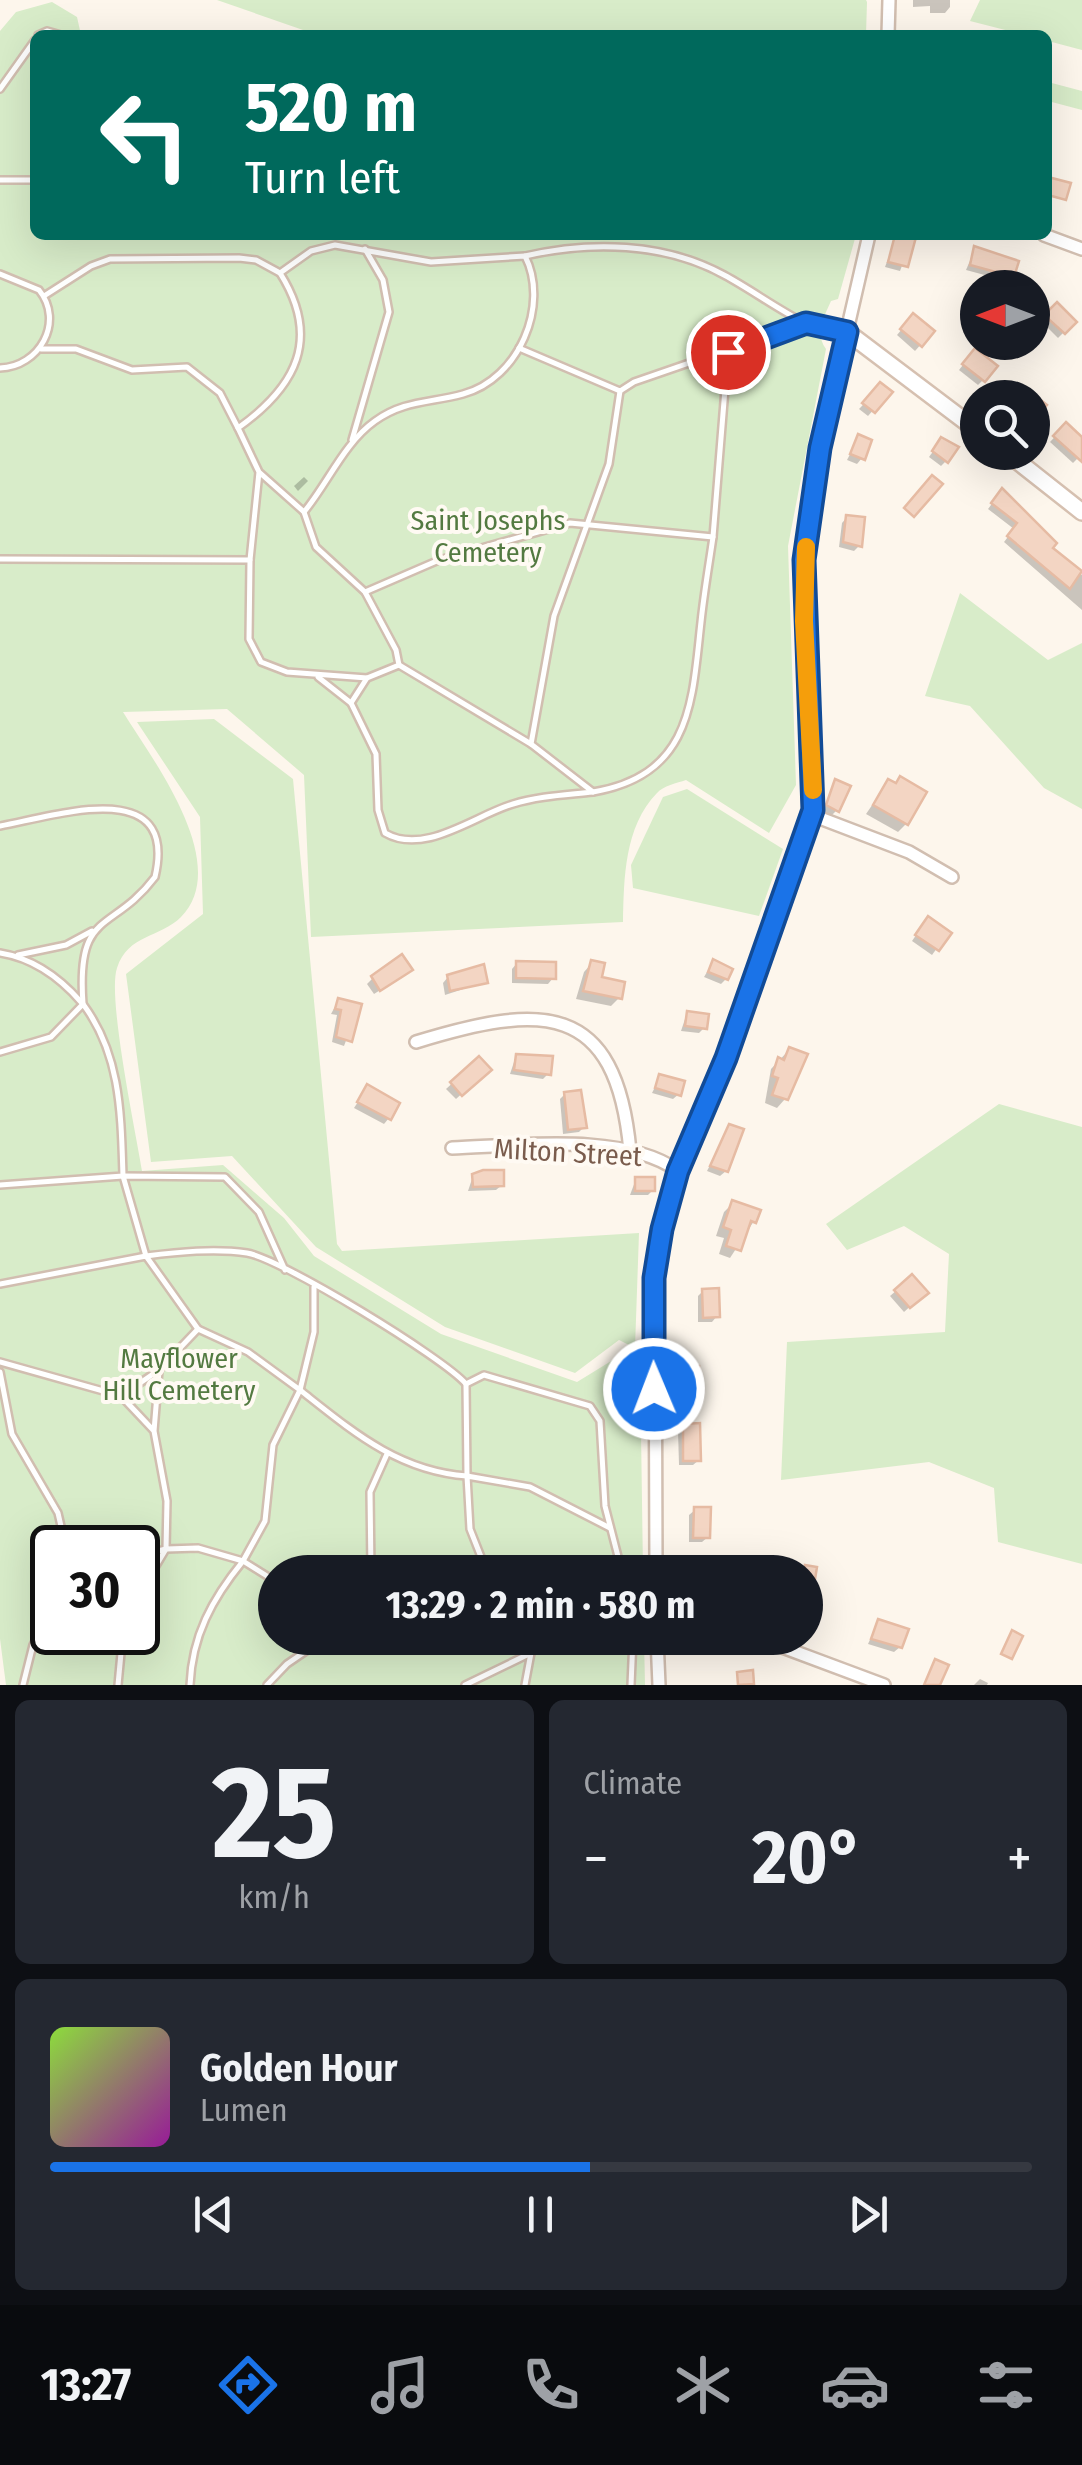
<!DOCTYPE html>
<html lang="en">
<head>
<meta charset="utf-8">
<style>
	:root { --surface:#171b24; --page:#242831; --text:#f1f3f6; --muted:#9ea1a6; --line:#363941; --accent:#1a73e8 }
	body { margin:0; font-family:"Fira Sans Condensed",sans-serif; background:var(--page); color:var(--text); height:100vh; display:flex; flex-direction:column; font-size:38px; white-space:nowrap }
	* { box-sizing:border-box; margin:0 }
	p { font-size:32px; color:var(--muted) }
	.icon { flex:none; width:55px; height:55px; fill:none; stroke:currentColor; stroke-width:2; stroke-linecap:round; stroke-linejoin:round }
	.map { position:relative; height:1685px; overflow:hidden }
	.drawer { display:flex; flex-direction:column; gap:15px; padding:15px; background:#0d0f14; flex:1 }
	.drawer>* { flex:none }
	.hud { position:absolute; left:30px; top:30px; width:1022px; height:210px; border-radius:15px; box-shadow:0 10px 40px #0002; background:#00695c; color:#fff; overflow:hidden }
	.needle { width:65px; rotate:270deg }
	.buttons { position:absolute; left:960px; top:270px; display:grid; gap:20px }
	.buttons a { display:grid; place-items:center; width:90px; height:90px; border-radius:50%; background:var(--surface); box-shadow:0 10px 40px #0002; font-size:50px }
	.speed { position:absolute; left:30px; top:1525px; display:flex; gap:20px; font-size:50px; font-weight:700; text-align:center }
	.speed>* { display:grid; place-content:center; width:130px; height:130px; border-radius:50%; background:var(--surface); box-shadow:0 10px 40px #0002; line-height:1 }
	.speed .limit { border:5px solid #111; border-radius:15px; background:#fff; color:#111 }
	.pin { position:absolute; display:grid; place-items:center; width:85px; height:85px; color:#fff; margin:-42px; border:5px solid #fff; border-radius:50%; box-shadow:0 2px 10px #0007 }
	.me { position:absolute; width:110px; margin:-55px; rotate:359deg; stroke-linejoin:round; filter:drop-shadow(0 0 8px #0008) }
	.turn { display:flex; align-items:center; gap:35px; height:210px; padding:0 50px; font-size:45px }
	.turn .icon { width:130px; height:130px; stroke-width:2.5 }
	.turn b { display:block; font-size:70px; line-height:85px }
	.big { font-size:75px; font-weight:700; line-height:1.1 }
	.drawer .tile { flex:1; display:flex; flex-direction:column; justify-content:center; gap:15px; min-width:0; padding:0 35px; border-radius:15px; background:var(--page) }
	.drawer .dial { align-items:center; gap:0 }
	.dial b { font-size:130px; line-height:1 }
	.song { display:flex; align-items:center; gap:30px }
	.cover { width:120px; height:120px; border-radius:15px; background:linear-gradient(135deg,hsl(90 70% 55%),hsl(300 70% 35%)) }
	.played { height:10px; border-radius:5px; background:linear-gradient(90deg,var(--accent) 55%,var(--line) 55%) }
	.keys { display:flex; justify-content:space-around; direction:ltr }
	.heat { display:flex; justify-content:space-between; align-items:center; font-size:55px; direction:ltr }
	.drawer .tiles { flex:1; display:grid; gap:15px; grid-template-columns:1fr 1fr }
	.tile:last-child { grid-column:span 2 }
	.trip { position:absolute; left:258px; top:1555px; width:565px; height:100px; border-radius:50px; background:var(--surface); box-shadow:0 10px 40px #0002; font-weight:700; line-height:100px; text-align:center }
	.tab-bar { display:flex; height:160px; justify-content:space-around; align-items:center; background:#090b0e; color:var(--muted) }
	.tab-bar .icon { width:70px; height:70px }
	.tab-bar .on { color:var(--accent) }
	.tab-bar b { font-size:45px; color:var(--text) }
	.map>svg:first-child { display:block }
	.green { fill:#d8ecc9; fill-rule:evenodd }
	.shadow { fill:#0003 }
	.building { fill:#f3d5c3; stroke:#e6bba3; stroke-width:2.5 }
	.lines { fill:none; stroke-linecap:round; stroke-linejoin:round }
	.lane-casing { stroke:#d1beb0; stroke-width:10 }
	.street-casing { stroke:#d1beb0; stroke-width:16 }
	.secondary-casing { stroke:#d6c0b0; stroke-width:20 }
	.lane { stroke:#fff; stroke-width:5 }
	.street { stroke:#fff; stroke-width:11 }
	.secondary { stroke:#fff; stroke-width:15 }
	.route-casing { stroke:#114b97; stroke-width:25 }
	.route { stroke:#1a73e8; stroke-width:18 }
	.slow { stroke:#f59e0b; stroke-width:18 }
	.labels { text-anchor:middle; stroke-width:8; stroke-linejoin:round; paint-order:stroke }
	.park-label { font-size:28px; fill:#537a41; stroke:#fffaf3 }
	.street-label { font-size:28px; fill:#7a5c4d; stroke:#fffaf3 }
</style>
</head>
<body>
<div class="map">
<svg width="1082" height="1685" viewBox="0 0 1082 1685">
	<rect width="100%" height="100%" fill="#fdf6ec"/>
	<!-- green -->
	<g class="green">
		<path d="M 217,0 L 866,0 L 867,2 L 866,35 L 330,35 L 303,30 Z"/>
		<path d="M 980,0 L 1082,0 L 1082,50 L 1048,41 L 1048,35 L 1025,35 L 970,21 Z"/>
		<path d="M 52,2 L 77,17 L 81,35 L 35,35 L 35,235 L 856,235 L 838,299 L 831,301 C 824,317 814,333 826,349 L 788,546 L 796,785 L 769,833 L 686,780 C 677,783 663,786 657,793 C 624,827 624,879 623,922 L 311,937 L 304,775 L 227,709 L 123,712 C 152,759 233,864 181,917 C 160,938 128,934 117,968 C 107,997 136,1133 142,1171 L 223,1165 L 284,1218 L 314,1256 L 441,1334 L 577,1382 L 621,1355 L 640,1360 L 643,1572 L 275,1572 L 275,1638 L 644,1638 L 645,1685 L 6,1685 L 0,1639 L 0,31 L 16,12 ZM 52,1548 L 138,1548 L 138,1632 L 52,1632 Z"/>
		<path d="M 1048,82 L 1082,91 L 1082,110 L 1048,101 Z"/>
		<path d="M 960,593 L 1048,660 L 1082,643 L 1082,809 L 1044,788 L 970,706 L 925,696 Z"/>
		<path d="M 214,719 L 293,779 L 337,1244 L 342,1251 L 639,1233 L 635,1348 L 619,1340 L 575,1373 L 445,1327 L 316,1247 L 232,1156 L 151,1162 L 126,974 L 203,914 L 200,817 L 137,722 Z"/>
		<path d="M 687,789 L 783,849 L 759,916 L 633,888 L 631,865 L 663,797 Z"/>
		<path d="M 999,1104 L 1082,1127 L 1082,1564 L 998,1542 L 994,1488 L 929,1462 L 781,1480 L 787,1342 L 945,1332 L 949,1254 L 904,1226 L 847,1250 L 826,1224 Z"/>
	</g>
	<!-- shadow -->
	<g class="shadow">
		<path d="M 913,0 L 950,0 L 950,7 L 945,13 L 930,13 L 930,6 L 913,7 Z"/>
		<path d="M 897,235 L 912,239 L 900,271 L 885,267 Z"/>
		<path d="M 975,249 L 1012,276 L 1007,281 L 966,270 Z"/>
		<path d="M 1057,305 L 1074,322 L 1058,338 L 1041,321 Z"/>
		<path d="M 913,316 L 932,332 L 915,351 L 897,335 Z"/>
		<path d="M 970,356 L 983,380 L 978,385 L 959,370 Z"/>
		<path d="M 881,386 L 889,392 L 868,416 L 859,409 Z"/>
		<path d="M 1025,390 L 1044,405 L 1032,398 L 1017,398 Z"/>
		<path d="M 1065,426 L 1082,444 L 1082,454 L 1073,463 L 1050,442 Z"/>
		<path d="M 859,437 L 862,458 L 857,464 L 847,460 Z"/>
		<path d="M 937,446 L 946,461 L 941,466 L 929,457 Z"/>
		<path d="M 304,477 L 308,481 L 298,491 L 294,486 Z"/>
		<path d="M 997,497 L 1082,575 L 1082,610 L 1004,542 L 1014,529 L 988,509 Z"/>
		<path d="M 847,517 L 859,546 L 854,551 L 839,547 L 842,523 Z"/>
		<path d="M 836,782 L 837,810 L 832,815 L 822,811 Z"/>
		<path d="M 888,782 L 906,824 L 898,832 L 866,814 Z"/>
		<path d="M 923,925 L 948,933 L 932,955 L 912,941 Z"/>
		<path d="M 713,962 L 726,979 L 721,984 L 704,977 Z"/>
		<path d="M 517,963 L 553,978 L 548,984 L 512,983 L 512,969 Z"/>
		<path d="M 592,963 L 599,979 L 619,998 L 611,1006 L 576,999 L 584,972 Z"/>
		<path d="M 404,975 L 374,994 L 367,984 L 373,978 Z"/>
		<path d="M 448,977 L 485,982 L 445,995 L 443,983 Z"/>
		<path d="M 338,1001 L 359,1006 L 344,1046 L 332,1042 L 337,1015 L 331,1014 Z"/>
		<path d="M 687,1013 L 704,1028 L 699,1033 L 681,1031 Z"/>
		<path d="M 789,1050 L 785,1099 L 777,1108 L 765,1103 L 771,1069 Z"/>
		<path d="M 516,1056 L 548,1074 L 543,1079 L 510,1074 Z"/>
		<path d="M 479,1059 L 488,1070 L 456,1099 L 446,1089 Z"/>
		<path d="M 660,1077 L 679,1094 L 673,1099 L 652,1093 Z"/>
		<path d="M 367,1088 L 389,1118 L 384,1124 L 354,1108 Z"/>
		<path d="M 565,1094 L 584,1127 L 579,1132 L 563,1134 L 560,1099 Z"/>
		<path d="M 730,1126 L 726,1171 L 720,1176 L 707,1171 Z"/>
		<path d="M 473,1176 L 502,1185 L 496,1190 L 468,1191 Z"/>
		<path d="M 636,1179 L 653,1190 L 648,1195 L 630,1195 Z"/>
		<path d="M 733,1203 L 754,1221 L 730,1258 L 719,1254 L 724,1238 L 716,1236 L 724,1212 Z"/>
		<path d="M 912,1277 L 925,1293 L 904,1312 L 890,1296 Z"/>
		<path d="M 703,1291 L 717,1316 L 712,1322 L 698,1322 L 698,1296 Z"/>
		<path d="M 683,1368 L 697,1401 L 692,1406 L 678,1406 L 678,1373 Z"/>
		<path d="M 684,1426 L 699,1460 L 693,1465 L 679,1465 L 678,1431 Z"/>
		<path d="M 695,1510 L 708,1537 L 702,1542 L 689,1542 L 689,1515 Z"/>
		<path d="M 878,1622 L 900,1647 L 894,1652 L 868,1644 Z"/>
		<path d="M 980,1679 L 988,1683 L 987,1685 L 974,1685 Z"/>
	</g>
	<!-- building -->
	<g class="building">
		<path d="M 1048,177 L 1071,183 L 1066,200 L 1048,195 Z"/>
		<path d="M 895,235 L 916,237 L 908,267 L 888,262 Z"/>
		<path d="M 974,246 L 1019,261 L 1014,277 L 970,265 Z"/>
		<path d="M 1057,302 L 1077,322 L 1065,334 L 1044,315 Z"/>
		<path d="M 913,313 L 935,331 L 922,347 L 900,329 Z"/>
		<path d="M 975,348 L 998,366 L 985,382 L 962,364 Z"/>
		<path d="M 880,382 L 893,392 L 875,413 L 862,403 Z"/>
		<path d="M 1032,393 L 1047,405 L 1032,423 Z"/>
		<path d="M 1066,422 L 1082,437 L 1082,462 L 1053,436 Z"/>
		<path d="M 858,434 L 872,440 L 865,460 L 850,454 Z"/>
		<path d="M 941,437 L 959,447 L 948,463 L 932,451 Z"/>
		<path d="M 932,475 L 943,484 L 914,517 L 904,508 Z"/>
		<path d="M 1002,488 L 1057,543 L 1053,548 L 1082,571 L 1070,589 L 1007,536 L 1017,523 L 991,503 Z"/>
		<path d="M 846,515 L 865,517 L 862,547 L 843,542 Z"/>
		<path d="M 900,776 L 927,792 L 908,825 L 873,805 L 888,779 L 896,783 Z"/>
		<path d="M 835,779 L 851,786 L 839,812 L 826,805 Z"/>
		<path d="M 928,916 L 952,933 L 939,951 L 915,935 Z"/>
		<path d="M 402,954 L 413,970 L 380,991 L 371,976 Z"/>
		<path d="M 713,959 L 733,969 L 728,980 L 708,972 Z"/>
		<path d="M 591,960 L 605,963 L 602,977 L 625,982 L 622,999 L 583,991 Z"/>
		<path d="M 516,961 L 556,962 L 556,979 L 516,978 Z"/>
		<path d="M 484,964 L 488,983 L 450,991 L 447,975 Z"/>
		<path d="M 338,998 L 362,1004 L 352,1042 L 336,1037 L 341,1010 L 335,1009 Z"/>
		<path d="M 687,1011 L 709,1014 L 707,1029 L 685,1026 Z"/>
		<path d="M 789,1047 L 808,1054 L 788,1100 L 772,1095 L 778,1078 L 772,1076 L 778,1057 L 784,1060 Z"/>
		<path d="M 516,1054 L 553,1056 L 551,1075 L 514,1070 Z"/>
		<path d="M 479,1056 L 492,1070 L 462,1096 L 450,1082 Z"/>
		<path d="M 659,1074 L 685,1081 L 681,1096 L 655,1088 Z"/>
		<path d="M 367,1084 L 400,1103 L 391,1120 L 357,1102 Z"/>
		<path d="M 581,1090 L 587,1128 L 568,1130 L 564,1092 Z"/>
		<path d="M 729,1124 L 744,1129 L 728,1172 L 710,1166 Z"/>
		<path d="M 483,1170 L 504,1170 L 504,1186 L 473,1187 L 472,1174 Z"/>
		<rect x="635" y="1177" width="20" height="14"/>
		<path d="M 732,1200 L 761,1210 L 756,1223 L 751,1221 L 741,1251 L 726,1246 L 731,1230 L 723,1227 Z"/>
		<path d="M 912,1274 L 929,1293 L 910,1308 L 894,1290 Z"/>
		<path d="M 719,1288 L 720,1317 L 703,1318 L 702,1289 Z"/>
		<path d="M 682,1366 L 699,1366 L 700,1402 L 683,1402 Z"/>
		<path d="M 700,1423 L 701,1461 L 683,1461 L 683,1424 Z"/>
		<path d="M 694,1507 L 711,1507 L 710,1538 L 693,1538 Z"/>
		<path d="M 805,1565 L 817,1567 L 811,1604 L 805,1603 Z"/>
		<path d="M 878,1619 L 909,1629 L 902,1648 L 871,1639 Z"/>
		<path d="M 1012,1630 L 1023,1636 L 1012,1659 L 1001,1654 Z"/>
		<path d="M 935,1659 L 949,1665 L 940,1685 L 924,1685 Z"/>
		<path d="M 753,1670 L 754,1684 L 738,1685 L 737,1672 Z"/>
	</g>
	<g class="lines">
		<!-- lane casing -->
		<g class="lane-casing">
			<g id="lane">
				<path d="M 38,35 L 47,31 L 61,35"/>
				<path d="M 0,89 L 35,40"/>
				<path d="M 0,180 L 35,180"/>
				<path d="M 525,256 C 590,241 664,242 724,275 C 752,290 777,309 805,323"/>
				<path d="M 0,274 L 39,290 C 65,322 39,367 0,368"/>
				<path d="M 44,296 L 91,266 L 110,259 L 239,258 L 256,260 L 280,273"/>
				<path d="M 519,348 L 620,391 L 634,382 L 805,323 L 845,330"/>
				<path d="M 41,349 L 76,349 L 132,370 L 187,367 L 220,393 L 238,428"/>
				<path d="M 352,440 L 389,312 L 383,280 L 365,249"/>
				<path d="M 304,512 L 316,547 L 365,592 L 396,650 L 399,665 L 367,678"/>
				<path d="M 713,537 L 728,352"/>
				<path d="M 0,559 L 250,560 L 259,472 L 238,428 C 297,386 321,338 280,273 L 311,251 L 335,245 L 431,262 L 525,256 C 550,305 519,379 463,394 C 431,403 404,400 375,421 C 344,443 328,483 304,512 L 259,472"/>
				<path d="M 250,560 L 249,639 L 261,662 L 287,672 L 367,678 L 351,703 L 376,754 L 378,810 L 385,833 C 425,856 475,815 513,804 C 539,796 566,795 593,792 L 531,744 L 554,616 L 609,464 L 620,391"/>
				<path d="M 365,592 L 439,560 L 570,523 L 713,537 C 709,565 704,593 701,622 C 692,702 692,775 593,792"/>
				<path d="M 399,665 L 531,744"/>
				<path d="M 318,677 L 351,703"/>
				<path d="M 0,826 C 55,816 179,774 155,877 C 112,934 76,908 83,1004"/>
				<path d="M 0,953 C 32,958 60,978 81,1002"/>
				<path d="M 18,955 L 66,945 L 92,931"/>
				<path d="M 0,1052 L 51,1037 L 83,1004 C 121,1055 121,1114 123,1176 L 0,1185"/>
				<path d="M 285,1270 L 259,1212 L 225,1177 L 123,1176 L 146,1256 C 178,1252 215,1248 247,1253 C 280,1258 444,1358 466,1384 L 484,1375 L 590,1406 L 600,1421 L 605,1506 L 622,1572"/>
				<path d="M 0,1284 L 146,1256 L 198,1329"/>
				<path d="M 0,1362 L 121,1396"/>
				<path d="M 159,1370 L 198,1329 L 248,1352 L 300,1390 L 314,1332 L 314,1287"/>
				<path d="M 0,1372 L 12,1434 L 58,1513 L 66,1548"/>
				<path d="M 154,1431 L 121,1396 L 159,1370 L 154,1431 L 167,1501 L 166,1549 L 198,1548 L 243,1561 C 212,1599 192,1636 190,1685"/>
				<path d="M 138,1556 L 166,1549 L 138,1596"/>
				<path d="M 371,1572 L 370,1492 L 387,1454"/>
				<path d="M 487,1572 L 470,1529 L 467,1476 L 530,1487 L 610,1528"/>
				<path d="M 275,1581 L 243,1561 L 265,1521 L 273,1445 L 300,1390 C 352,1431 398,1471 467,1476 L 466,1384"/>
				<path d="M 523,1638 L 531,1653 L 540,1638"/>
				<path d="M 23,1685 L 33,1645 L 52,1609"/>
				<path d="M 118,1685 L 123,1632"/>
				<path d="M 267,1685 L 287,1664 L 325,1638"/>
				<path d="M 465,1685 L 531,1653 L 525,1685"/>
				<path d="M 631,1685 L 633,1638"/>
			</g>
		</g>
		<!-- street casing -->
		<g class="street-casing">
			<g id="street">
				<path d="M 888,35 L 889,0"/>
				<path d="M 1044,235 L 1082,249"/>
				<path d="M 812,815 L 909,852 L 952,877"/>
				<path d="M 416,1042 C 540,1004 616,999 630,1151"/>
				<path d="M 452,1148 C 517,1146 625,1132 678,1171"/>
				<path d="M 656,1572 L 655,1258 L 678,1171 L 726,1058 L 813,809 L 805,560 L 820,448 L 869,235"/>
				<path d="M 657,1638 L 659,1685"/>
				<path d="M 758,1638 L 884,1685"/>
			</g>
		</g>
		<!-- secondary casing -->
		<g class="secondary-casing">
			<g id="secondary">
				<path d="M 847,332 L 978,431"/>
				<path d="M 1006,452 L 1082,512"/>
			</g>
		</g>
		<!-- lane -->
		<use href="#lane" class="lane"/>
		<!-- street -->
		<use href="#street" class="street"/>
		<!-- secondary -->
		<use href="#secondary" class="secondary"/>
	</g>
	<g class="lines">
		<!-- route casing -->
		<g class="route-casing">
			<path id="route" d="M 654,1389 L 654,1278 L 662,1229 L 678,1171 L 726,1058 L 813,810 L 804,560 L 820,448 L 847,332 L 806,323 L 728,352"/>
		</g>
		<!-- route -->
		<use href="#route" class="route"/>
		<!-- slow -->
		<path class="slow" d="M 806,547 L 804,621 L 813,790"/>
	</g>
	<g class="labels">
		<!-- park labels -->
		<g class="park-label">
			<text x="488" y="530">Saint Josephs<tspan x="488" dy="32">Cemetery</tspan></text>
			<text x="179" y="1368">Mayflower<tspan x="179" dy="32">Hill Cemetery</tspan></text>
		</g>
		<!-- street labels -->
		<g class="street-label">
			<text transform="translate(568 1152) rotate(3)" y="10">Milton Street</text>
		</g>
	</g>
</svg>
<div class="buttons">
<a><svg class="needle" viewBox="-14 -14 28 28"><path d="M0-13l5 13h-10z" fill="#e53935"/><path d="M0 13l5-13h-10z" fill="#9ea1a6"/></svg></a>
<a><svg class="icon" aria-label="search" viewBox="0 0 24 24"><circle cx="10" cy="10" r="6"/><path d="M15 15l6 6"/></svg></a>
</div>
<div class="speed"><div class="limit">30</div></div>
<div class="pin" style="left:728px;top:352px;background:#d93025"><svg class="icon" aria-label="arrive" viewBox="0 0 24 24"><path d="M6 21V4h12l-3 4 3 4H6"/></svg></div>
<svg class="me" style="left:654px;top:1389px" viewBox="-20 -20 40 40"><circle r="17" fill="#1a73e8" stroke="#fff" stroke-width="3"/><path d="M0-11L8 9 0 5-8 9z" fill="#fff"/></svg>
<div class="trip">13:29 · 2 min · 580 m</div>
<div class="hud">
<div class="turn"><svg class="icon" aria-label="left" viewBox="0 0 24 24"><path d="M17 20v-9H6M10 6l-5 5 5 5"/></svg><div><b>520 m</b>Turn left</div></div>
</div>
</div>
<section class="drawer">
<div class="tiles">
<div class="tile dial"><b>25</b><p>km/h</p></div>
<div class="tile"><p>Climate</p>
<div class="heat"><a>−</a><b class="big">20°</b><a>+</a></div>
</div>
<div class="tile">
<div class="song"><i class="cover"></i><div><b>Golden Hour</b><p>Lumen</p></div></div>
<div class="played"></div>
<div class="keys"><svg class="icon" aria-label="previous" viewBox="0 0 24 24"><path d="M18 5L8 12l10 7zM5 5v14"/></svg><svg class="icon" aria-label="pause" viewBox="0 0 24 24"><path d="M8 5v14M16 5v14"/></svg><svg class="icon" aria-label="next" viewBox="0 0 24 24"><path d="M6 5l10 7-10 7zM19 5v14"/></svg></div>
</div>
</div>
</section>
<nav class="tab-bar">
<b>13:27</b>
<svg class="icon on" aria-label="directions" viewBox="0 0 24 24"><path d="M12 3l9 9-9 9-9-9zM9 14v-3h6M13 9l2 2-2 2"/></svg>
<svg class="icon" aria-label="music" viewBox="0 0 24 24"><path d="M9 18V5l10-2v13"/><circle cx="6" cy="18" r="3"/><circle cx="16" cy="16" r="3"/></svg>
<svg class="icon" aria-label="phone" viewBox="0 0 24 24"><path d="M5 4h4l2 5-3 2q2 4 5 5l2-3 5 2v4C11 20 4 13 5 4z"/></svg>
<svg class="icon" aria-label="climate" viewBox="0 0 24 24"><path d="M12 3v18M4 7l16 10M4 17L20 7"/></svg>
<svg class="icon" aria-label="car" viewBox="0 0 24 24"><path d="M5 17H2v-5l4-1 3-4h7l3 4 3 1v5h-3M9 17h6M6 11h13"/><circle cx="7" cy="17" r="2"/><circle cx="17" cy="17" r="2"/></svg>
<svg class="icon" aria-label="filters" viewBox="0 0 24 24"><path d="M4 7h16M4 17h16"/><circle cx="9" cy="7" r="2"/><circle cx="15" cy="17" r="2"/></svg>
</nav>
</body>
</html>
